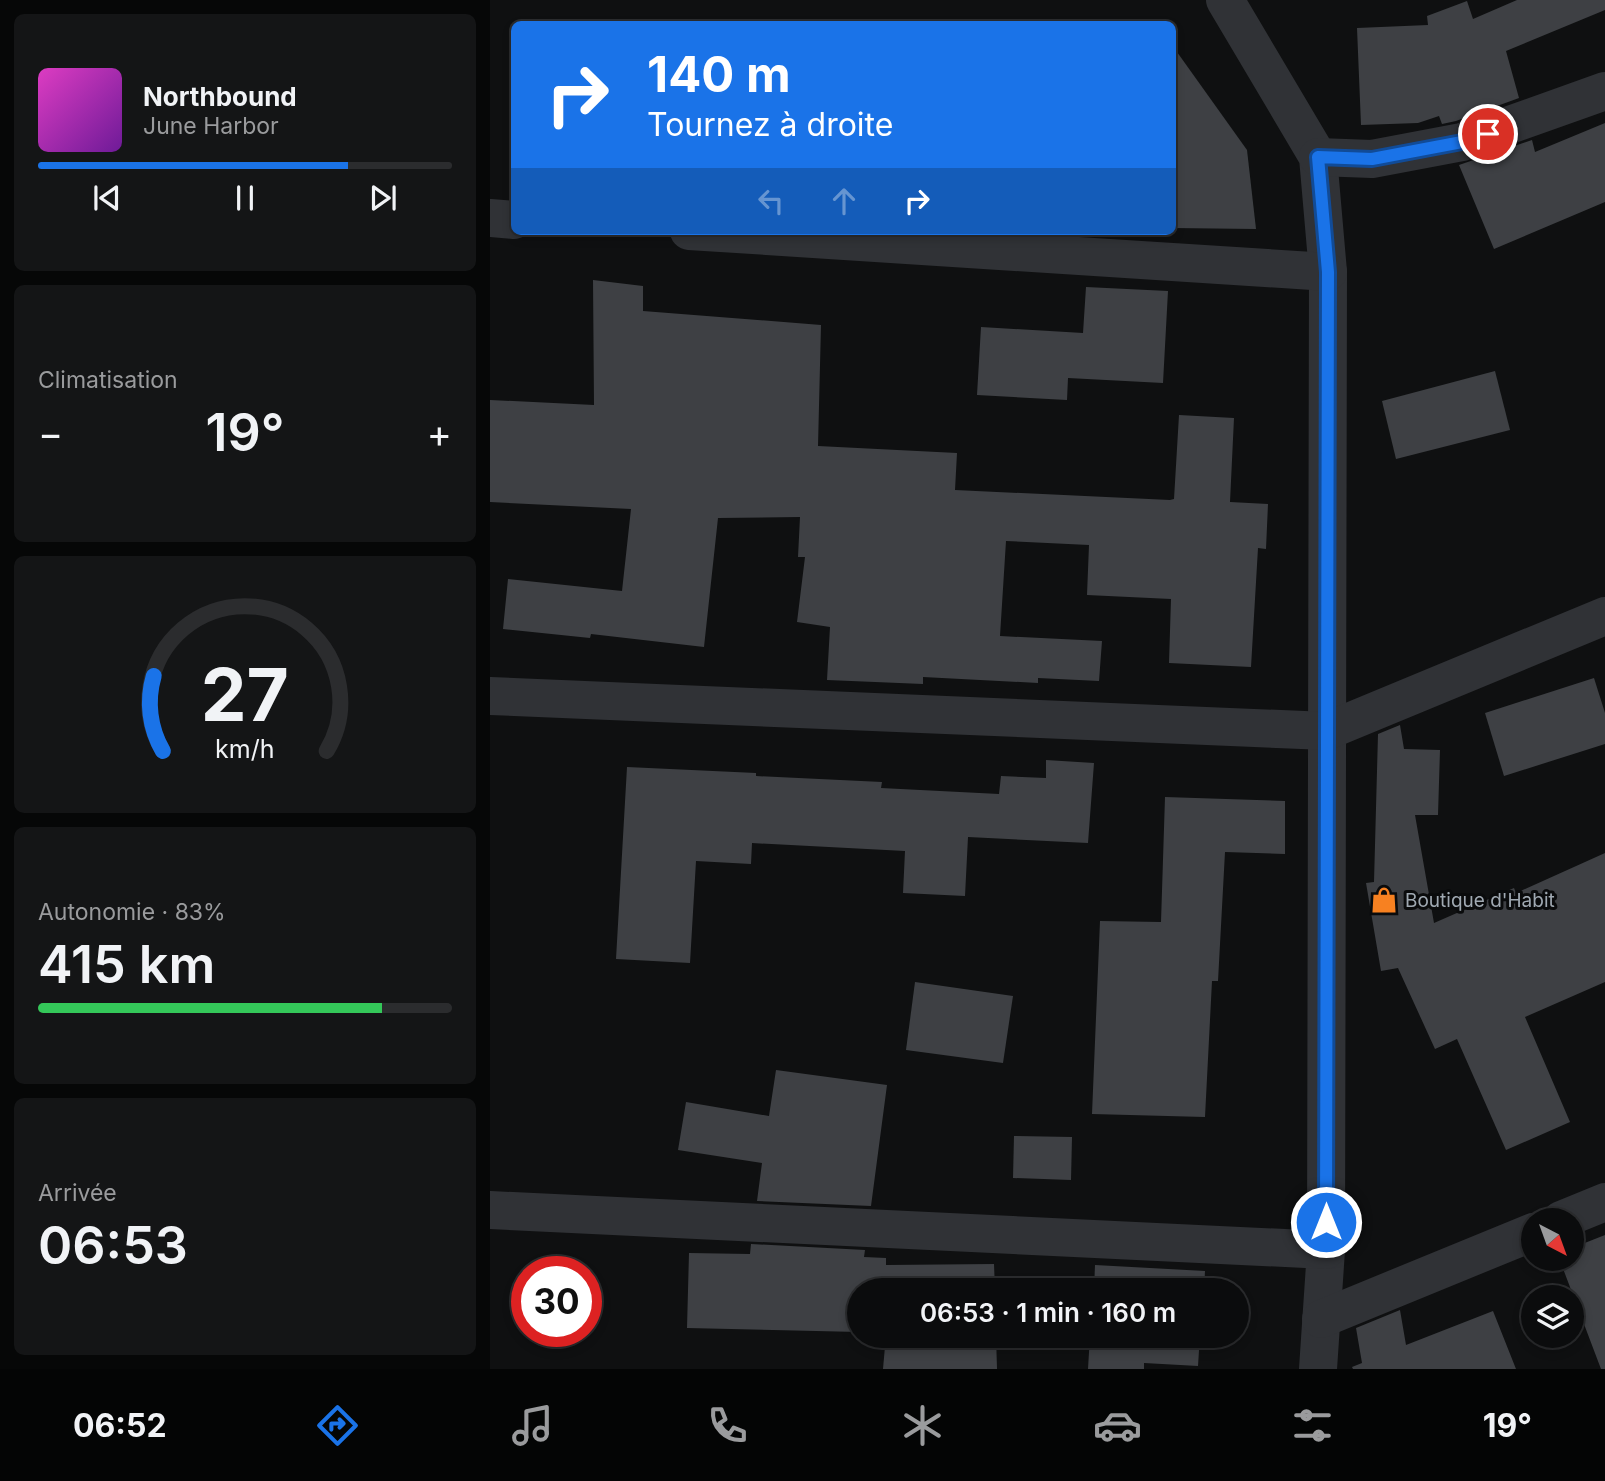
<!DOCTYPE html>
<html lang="fr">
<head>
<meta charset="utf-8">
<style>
	:root { --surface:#0b0c0d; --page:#141516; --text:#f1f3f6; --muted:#9a9b9d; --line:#2b2c2e; --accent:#1a73e8 }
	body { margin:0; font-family:Inter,sans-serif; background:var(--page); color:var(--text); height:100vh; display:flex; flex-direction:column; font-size:26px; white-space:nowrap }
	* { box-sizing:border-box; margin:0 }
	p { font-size:23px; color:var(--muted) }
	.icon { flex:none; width:38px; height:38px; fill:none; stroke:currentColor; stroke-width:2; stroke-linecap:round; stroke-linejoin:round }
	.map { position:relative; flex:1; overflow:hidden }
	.panel { display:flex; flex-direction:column; gap:14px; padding:14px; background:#060707; width:490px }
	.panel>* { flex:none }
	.hud { position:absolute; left:21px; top:21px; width:665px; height:214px; border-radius:10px; box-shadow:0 4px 10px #0003,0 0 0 2px var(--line); background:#1a73e8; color:#fff; overflow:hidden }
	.needle { width:46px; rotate:139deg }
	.controls { position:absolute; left:1031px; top:1208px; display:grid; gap:14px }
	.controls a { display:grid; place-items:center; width:63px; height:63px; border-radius:50%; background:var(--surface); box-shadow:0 4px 10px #0003,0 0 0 2px var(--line); font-size:35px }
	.speed { position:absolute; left:21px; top:1256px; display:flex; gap:14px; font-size:35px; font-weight:700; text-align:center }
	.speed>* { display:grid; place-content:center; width:91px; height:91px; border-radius:50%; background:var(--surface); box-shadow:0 4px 10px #0003,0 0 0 2px var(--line); line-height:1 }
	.speed .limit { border:10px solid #d22; background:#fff; color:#111 }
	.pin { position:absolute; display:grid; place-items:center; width:60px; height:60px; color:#fff; margin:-30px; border:4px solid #fff; border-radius:50%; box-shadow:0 2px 7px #0007 }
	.me { position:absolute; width:77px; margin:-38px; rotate:0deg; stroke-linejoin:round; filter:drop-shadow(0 0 5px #0008) }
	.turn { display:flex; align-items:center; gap:24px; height:147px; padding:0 21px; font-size:32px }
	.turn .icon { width:91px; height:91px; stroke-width:2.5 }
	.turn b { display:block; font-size:49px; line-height:60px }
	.lanes { display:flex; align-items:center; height:66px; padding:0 21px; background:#0003; justify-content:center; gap:35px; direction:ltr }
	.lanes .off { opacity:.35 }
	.big { font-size:52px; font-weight:600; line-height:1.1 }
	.panel .widget { flex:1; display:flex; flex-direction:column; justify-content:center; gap:10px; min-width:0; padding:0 24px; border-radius:10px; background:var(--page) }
	.panel .dial { align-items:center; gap:0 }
	.dial svg { height:182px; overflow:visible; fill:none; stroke:var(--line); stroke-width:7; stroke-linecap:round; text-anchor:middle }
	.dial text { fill:var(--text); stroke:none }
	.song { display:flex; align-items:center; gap:21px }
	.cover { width:84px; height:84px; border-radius:10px; background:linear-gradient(135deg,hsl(310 70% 55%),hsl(280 70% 35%)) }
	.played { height:7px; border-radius:4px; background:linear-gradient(90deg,var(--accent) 75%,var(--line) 75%) }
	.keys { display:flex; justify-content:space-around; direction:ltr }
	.heat { display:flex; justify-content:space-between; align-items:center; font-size:38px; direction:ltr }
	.charge { height:10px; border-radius:5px; background:linear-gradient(90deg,#34c759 83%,var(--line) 0) }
	.trip { position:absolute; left:357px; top:1278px; width:402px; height:70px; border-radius:35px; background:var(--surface); box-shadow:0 4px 10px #0003,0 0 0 2px var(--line); font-weight:600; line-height:70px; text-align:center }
	.tabs { display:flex; height:112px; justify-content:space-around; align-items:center; background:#040505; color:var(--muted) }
	.tabs .icon { width:49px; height:49px }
	.tabs .selected { color:var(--accent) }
	.tabs b { font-size:32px; color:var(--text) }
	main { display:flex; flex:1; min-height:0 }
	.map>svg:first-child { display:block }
	.building { fill:#3e4044 }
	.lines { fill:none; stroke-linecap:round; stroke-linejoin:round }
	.minor { stroke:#303236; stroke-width:38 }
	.route-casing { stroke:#114b97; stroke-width:18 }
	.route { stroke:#1a73e8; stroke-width:12 }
	.labels { text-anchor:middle; stroke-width:6; stroke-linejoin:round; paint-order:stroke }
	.poi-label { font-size:19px; fill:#a0a9b2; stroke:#0a0b0c; text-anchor:start }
</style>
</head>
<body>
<main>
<section class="panel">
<div class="widget">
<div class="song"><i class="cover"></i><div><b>Northbound</b><p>June Harbor</p></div></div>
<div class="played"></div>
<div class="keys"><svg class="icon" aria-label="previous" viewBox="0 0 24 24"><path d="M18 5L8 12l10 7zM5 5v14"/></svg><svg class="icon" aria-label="pause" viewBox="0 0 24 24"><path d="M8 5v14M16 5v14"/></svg><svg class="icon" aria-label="next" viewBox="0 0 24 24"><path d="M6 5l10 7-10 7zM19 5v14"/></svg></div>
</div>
<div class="widget"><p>Climatisation</p>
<div class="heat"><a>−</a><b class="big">19°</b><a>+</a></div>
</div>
<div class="widget dial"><svg viewBox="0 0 100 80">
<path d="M14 69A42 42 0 1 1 86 69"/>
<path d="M14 69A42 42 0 0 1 10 36" stroke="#1a73e8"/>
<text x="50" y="56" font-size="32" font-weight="700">27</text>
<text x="50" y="72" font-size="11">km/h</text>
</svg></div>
<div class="widget"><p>Autonomie · 83%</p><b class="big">415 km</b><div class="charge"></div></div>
<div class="widget"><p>Arrivée</p><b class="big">06:53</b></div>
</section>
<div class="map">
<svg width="1115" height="1369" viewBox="0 0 1115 1369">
	<rect width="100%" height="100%" fill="#0f1011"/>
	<!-- building -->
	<g class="building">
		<path d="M 1027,0 L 1115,0 L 1115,10 L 1016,51 L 1029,98 L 966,121 L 952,124 L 949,116 L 928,123 L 871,125 L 867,28 L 938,25 L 937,16 L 977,1 L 983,19 Z"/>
		<path d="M 682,45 L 757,150 L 766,229 L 682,228 Z"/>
		<path d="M 1115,123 L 1115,202 L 1004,249 L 969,165 L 1042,140 L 1045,152 Z"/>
		<path d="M 103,280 L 153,286 L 153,311 L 331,325 L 328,446 L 467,453 L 465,490 L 680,500 L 684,499 L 689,415 L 744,418 L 740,502 L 778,504 L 776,549 L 768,548 L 761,667 L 679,663 L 681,599 L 597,595 L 599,545 L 516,541 L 510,636 L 612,641 L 609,681 L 548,678 L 548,683 L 433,677 L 433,684 L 337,680 L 340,627 L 307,622 L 315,557 L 308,557 L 310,517 L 228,518 L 214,647 L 101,634 L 100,638 L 13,629 L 18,579 L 132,591 L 141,509 L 0,502 L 0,400 L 104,405 Z"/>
		<path d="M 596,287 L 678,291 L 673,383 L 578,378 L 577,400 L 487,395 L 491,327 L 593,333 Z"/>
		<path d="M 1005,371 L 1020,430 L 906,459 L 892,401 Z"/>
		<path d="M 1104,678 L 1115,713 L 1115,744 L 1014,776 L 995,713 Z"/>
		<path d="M 910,725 L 914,749 L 950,750 L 948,815 L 925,815 L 944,923 L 1024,888 L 1026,893 L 1115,853 L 1115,982 L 1035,1017 L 1080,1122 L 1016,1150 L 967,1039 L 945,1049 L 908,968 L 891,971 L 876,883 L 884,882 L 888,734 Z"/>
		<path d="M 556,760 L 604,763 L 598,843 L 478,837 L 475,896 L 413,893 L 415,851 L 262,843 L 261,864 L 206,861 L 200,963 L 126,959 L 137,767 L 266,773 L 266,776 L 392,782 L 391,788 L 509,794 L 511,776 L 556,778 Z"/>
		<path d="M 675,797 L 795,801 L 795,854 L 735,852 L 728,981 L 722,981 L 715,1117 L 602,1114 L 610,921 L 671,922 Z"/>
		<path d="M 425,982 L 523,996 L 513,1063 L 416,1050 Z"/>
		<path d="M 286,1070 L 397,1085 L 381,1206 L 267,1201 L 272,1163 L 188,1150 L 196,1102 L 279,1116 Z"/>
		<path d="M 524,1136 L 582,1137 L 581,1180 L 523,1178 Z"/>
		<path d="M 1115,1235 L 1115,1369 L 1111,1369 L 1069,1258 L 1082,1258 L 1082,1248 Z"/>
		<path d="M 261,1244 L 375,1250 L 374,1257 L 396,1258 L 396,1265 L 504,1264 L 505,1290 L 369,1290 L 369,1332 L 197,1328 L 199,1253 L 260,1254 Z"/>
		<path d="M 605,1265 L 715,1271 L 714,1290 L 604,1290 Z"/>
		<path d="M 910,1310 L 916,1345 L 1003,1311 L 1026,1369 L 863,1369 L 862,1367 L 872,1363 L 866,1328 Z"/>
		<path d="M 396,1335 L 506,1335 L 507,1369 L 393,1369 Z"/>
		<path d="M 600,1335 L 710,1335 L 708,1366 L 654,1363 L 654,1369 L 598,1369 Z"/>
	</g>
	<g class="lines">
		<!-- minor -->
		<g class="minor">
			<path d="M 735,0 L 828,157 L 838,272 L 836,1250 L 828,1369"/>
			<path d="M 828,157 L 882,159 L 972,142 L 1115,91"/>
			<path d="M 0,218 L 24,220"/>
			<path d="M 199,231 L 838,272"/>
			<path d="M 0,696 L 837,731 L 1115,616"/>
			<path d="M 0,1210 L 836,1250"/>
			<path d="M 1071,1220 L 1115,1202"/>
			<path d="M 831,1319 L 1043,1232"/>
		</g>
	</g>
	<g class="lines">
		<!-- route casing -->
		<g class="route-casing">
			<path id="route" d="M 836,1222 L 838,272 L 828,157 L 882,159 L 972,142 L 998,134"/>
		</g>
		<!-- route -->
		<use href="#route" class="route"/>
	</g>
	<!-- icons -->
	<defs>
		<g id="shop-bare" transform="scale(2.1)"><path d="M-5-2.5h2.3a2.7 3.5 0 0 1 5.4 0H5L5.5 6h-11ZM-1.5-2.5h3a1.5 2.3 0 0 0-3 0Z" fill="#f78121" stroke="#0a0b0c" stroke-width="2.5" paint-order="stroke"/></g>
	</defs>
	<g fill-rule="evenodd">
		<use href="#shop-bare" x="894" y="900"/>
	</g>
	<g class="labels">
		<!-- poi labels -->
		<g class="poi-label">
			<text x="915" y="907">Boutique d'Habit</text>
		</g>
	</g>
</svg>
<div class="controls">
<a><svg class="needle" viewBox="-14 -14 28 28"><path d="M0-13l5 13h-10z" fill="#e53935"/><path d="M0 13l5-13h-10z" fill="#9a9b9d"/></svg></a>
<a><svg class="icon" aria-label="layers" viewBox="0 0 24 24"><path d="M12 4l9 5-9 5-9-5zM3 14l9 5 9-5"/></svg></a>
</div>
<div class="speed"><div class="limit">30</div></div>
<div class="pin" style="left:998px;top:134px;background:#d93025"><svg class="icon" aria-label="arrive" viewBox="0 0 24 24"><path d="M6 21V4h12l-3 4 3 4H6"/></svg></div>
<svg class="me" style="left:836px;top:1222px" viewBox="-20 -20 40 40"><circle r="17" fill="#1a73e8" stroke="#fff" stroke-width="3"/><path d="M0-11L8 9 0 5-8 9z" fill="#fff"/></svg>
<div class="trip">06:53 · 1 min · 160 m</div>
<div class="hud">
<div class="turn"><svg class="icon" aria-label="right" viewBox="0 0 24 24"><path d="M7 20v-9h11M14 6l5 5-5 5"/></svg><div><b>140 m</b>Tournez à droite</div></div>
<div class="lanes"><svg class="icon off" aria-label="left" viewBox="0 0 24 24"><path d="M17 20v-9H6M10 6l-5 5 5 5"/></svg><svg class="icon off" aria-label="ahead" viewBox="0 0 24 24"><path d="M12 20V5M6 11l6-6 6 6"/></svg><svg class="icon" aria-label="right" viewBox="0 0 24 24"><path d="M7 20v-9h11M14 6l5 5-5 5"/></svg></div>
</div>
</div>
</main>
<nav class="tabs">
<b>06:52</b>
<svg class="icon selected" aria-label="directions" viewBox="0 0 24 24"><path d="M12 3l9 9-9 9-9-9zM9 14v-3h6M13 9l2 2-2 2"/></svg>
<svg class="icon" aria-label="music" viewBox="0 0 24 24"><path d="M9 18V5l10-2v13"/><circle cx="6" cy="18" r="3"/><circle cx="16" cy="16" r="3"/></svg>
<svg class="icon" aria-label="phone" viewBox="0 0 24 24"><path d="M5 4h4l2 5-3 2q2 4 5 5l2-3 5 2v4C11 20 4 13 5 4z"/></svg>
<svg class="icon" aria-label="climate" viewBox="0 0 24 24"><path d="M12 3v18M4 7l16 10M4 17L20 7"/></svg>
<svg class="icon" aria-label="car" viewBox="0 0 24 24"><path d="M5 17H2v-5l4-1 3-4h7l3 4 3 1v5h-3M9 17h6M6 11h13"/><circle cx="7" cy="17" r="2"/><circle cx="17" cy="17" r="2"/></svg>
<svg class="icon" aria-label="filters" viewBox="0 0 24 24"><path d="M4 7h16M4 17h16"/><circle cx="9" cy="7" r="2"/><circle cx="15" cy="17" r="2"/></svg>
<b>19°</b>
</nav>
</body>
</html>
